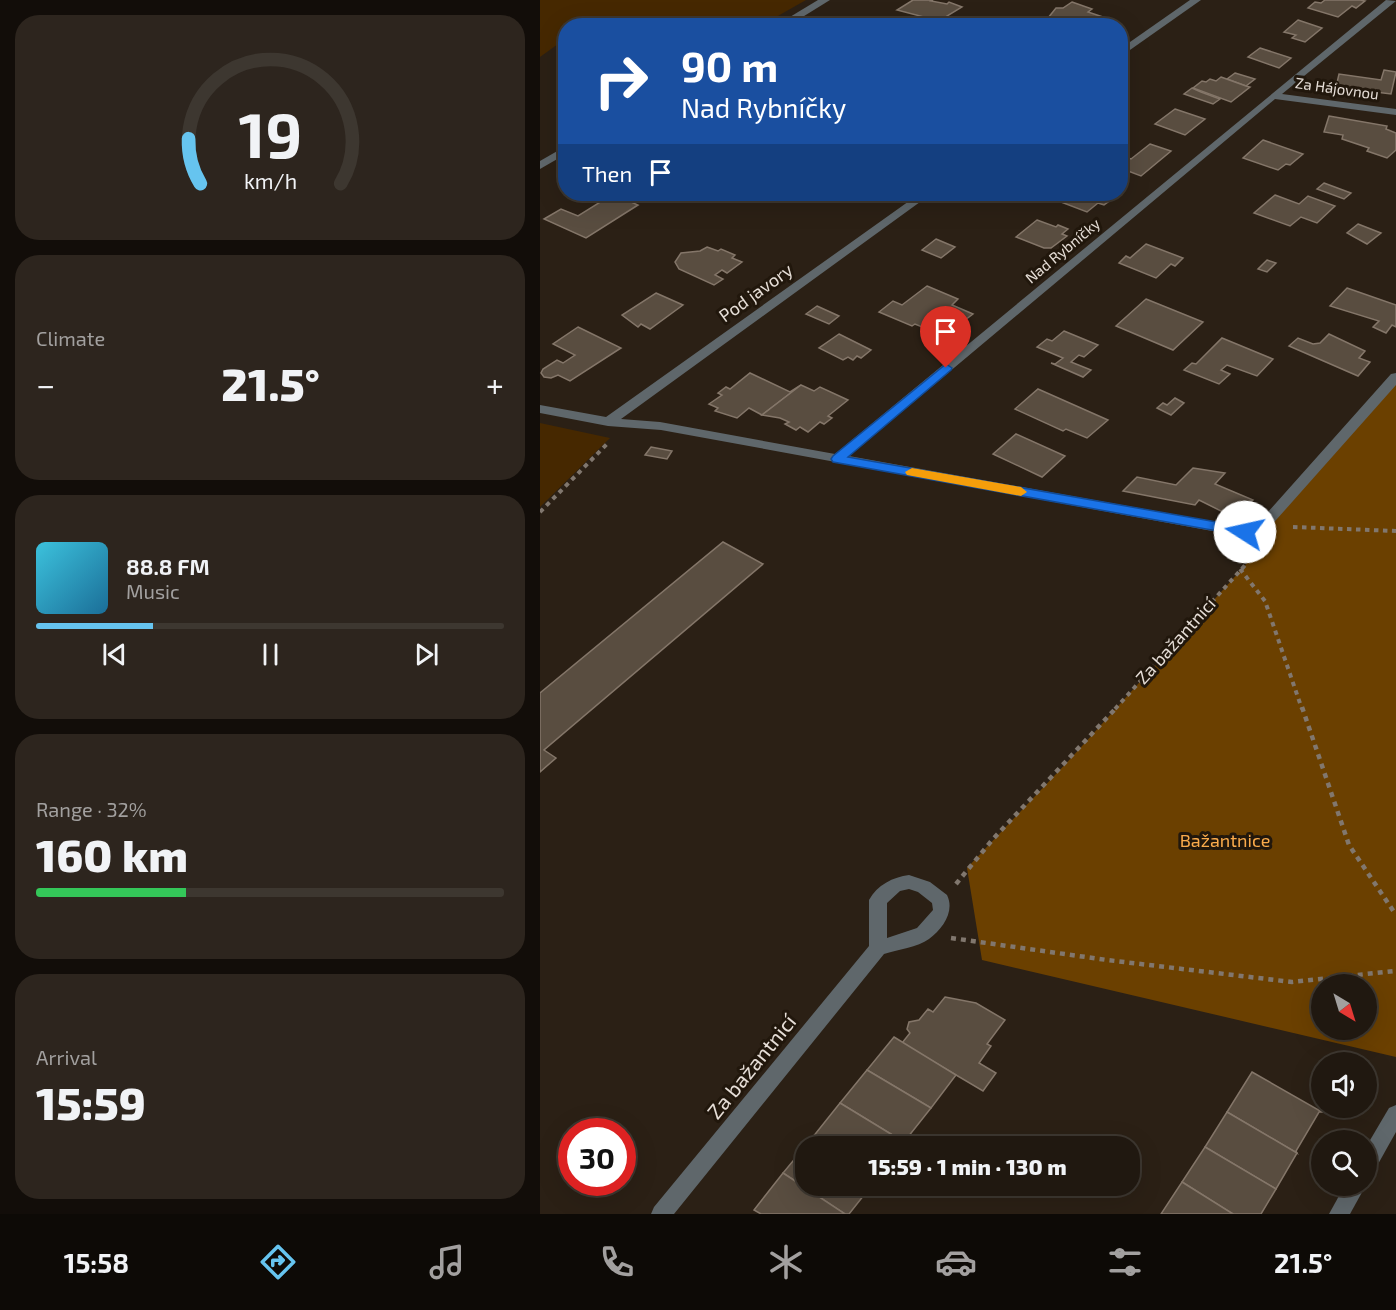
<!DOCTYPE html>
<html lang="en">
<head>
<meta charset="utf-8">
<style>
	:root { --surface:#201810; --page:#2d251e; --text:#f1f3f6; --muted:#a2a09f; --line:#3d3730; --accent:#66c4ef }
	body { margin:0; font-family:"Exo 2",sans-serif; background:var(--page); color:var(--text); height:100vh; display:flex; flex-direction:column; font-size:22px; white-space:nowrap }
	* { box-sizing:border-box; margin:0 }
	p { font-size:20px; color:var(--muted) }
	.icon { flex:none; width:33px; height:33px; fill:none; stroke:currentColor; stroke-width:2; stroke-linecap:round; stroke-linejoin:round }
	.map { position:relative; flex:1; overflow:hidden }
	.side { display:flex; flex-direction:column; gap:15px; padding:15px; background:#120d09; width:540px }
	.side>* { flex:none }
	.hud { position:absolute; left:18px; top:18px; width:570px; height:183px; border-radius:24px; box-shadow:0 6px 24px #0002,0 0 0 2px var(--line); background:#1a4fa0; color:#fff; overflow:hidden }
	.needle { width:39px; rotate:142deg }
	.buttons { position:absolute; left:771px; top:974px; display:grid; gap:12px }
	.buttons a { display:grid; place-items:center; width:66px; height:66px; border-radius:50%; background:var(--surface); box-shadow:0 6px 24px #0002,0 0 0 2px var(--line); font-size:30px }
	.speed { position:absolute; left:18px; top:1118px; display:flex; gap:12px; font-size:30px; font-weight:700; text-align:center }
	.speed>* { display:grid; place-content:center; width:78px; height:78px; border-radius:50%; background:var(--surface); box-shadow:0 6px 24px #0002,0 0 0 2px var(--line); line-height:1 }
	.speed .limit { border:9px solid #d22; background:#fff; color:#111 }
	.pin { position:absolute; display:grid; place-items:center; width:51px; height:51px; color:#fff; margin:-62px -26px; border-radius:50% 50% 50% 0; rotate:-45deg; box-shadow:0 0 6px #0007 }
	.pin .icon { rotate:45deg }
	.me { position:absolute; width:66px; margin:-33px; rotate:280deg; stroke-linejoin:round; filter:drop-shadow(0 0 4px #0008) }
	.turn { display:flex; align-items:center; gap:21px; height:126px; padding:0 24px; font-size:27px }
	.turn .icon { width:78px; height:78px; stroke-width:2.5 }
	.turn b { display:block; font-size:42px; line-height:51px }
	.then { display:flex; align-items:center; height:57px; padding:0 24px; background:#0003; gap:12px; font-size:22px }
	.big { font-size:45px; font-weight:800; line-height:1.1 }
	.side .card { flex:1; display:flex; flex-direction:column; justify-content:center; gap:9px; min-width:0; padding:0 21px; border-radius:24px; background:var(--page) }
	.side .dial { align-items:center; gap:0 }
	.dial svg { height:156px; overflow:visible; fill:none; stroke:var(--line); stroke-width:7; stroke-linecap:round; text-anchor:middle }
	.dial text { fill:var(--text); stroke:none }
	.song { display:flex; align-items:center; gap:18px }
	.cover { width:72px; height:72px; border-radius:9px; background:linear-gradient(135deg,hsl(190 70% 55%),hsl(200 70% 35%)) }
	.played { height:6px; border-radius:3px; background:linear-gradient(90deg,var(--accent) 25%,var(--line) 25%) }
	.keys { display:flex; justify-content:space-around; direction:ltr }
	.heat { display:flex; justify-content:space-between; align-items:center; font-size:33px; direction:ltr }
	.charge { height:9px; border-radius:4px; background:linear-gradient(90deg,#34c759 32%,var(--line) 0) }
	.trip { position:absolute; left:255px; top:1136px; width:345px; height:60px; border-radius:24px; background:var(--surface); box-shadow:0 6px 24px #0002,0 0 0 2px var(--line); font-weight:800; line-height:60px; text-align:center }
	.tab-bar { display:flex; height:96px; justify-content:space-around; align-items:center; background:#0d0a06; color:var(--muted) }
	.tab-bar .icon { width:42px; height:42px }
	.tab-bar .on { color:var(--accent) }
	.tab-bar b { font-size:27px; color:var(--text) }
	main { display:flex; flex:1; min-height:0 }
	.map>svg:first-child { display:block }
	.green { fill:#462800 }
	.forest { fill:#6b4000; fill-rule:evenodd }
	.building { fill:#594d40; stroke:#847669; stroke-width:1.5 }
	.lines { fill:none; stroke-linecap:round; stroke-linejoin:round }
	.path-far1 { stroke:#81776e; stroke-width:4; stroke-dasharray:4.5 4.5; stroke-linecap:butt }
	.path { stroke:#81776e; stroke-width:4.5; stroke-dasharray:5 5; stroke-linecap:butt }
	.minor { fill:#5f676b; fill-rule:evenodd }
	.route { fill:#1a73e8; stroke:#114b97; stroke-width:1.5 }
	.slow { fill:#f59e0b }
	.labels { text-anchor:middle; stroke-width:6; stroke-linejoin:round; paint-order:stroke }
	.far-street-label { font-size:15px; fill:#e6ded7; stroke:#21170c }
	.street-label { font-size:18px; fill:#e6ded7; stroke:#21170c }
	.park-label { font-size:18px; fill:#fbab4b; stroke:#21170c }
	.near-street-label { font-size:21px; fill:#e6ded7; stroke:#21170c }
</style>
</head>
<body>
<main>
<section class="side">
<div class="card dial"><svg viewBox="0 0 100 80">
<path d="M14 69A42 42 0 1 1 86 69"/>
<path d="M14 69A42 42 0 0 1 8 46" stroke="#66c4ef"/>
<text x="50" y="56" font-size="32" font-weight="700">19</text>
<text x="50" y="72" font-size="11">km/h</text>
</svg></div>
<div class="card"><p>Climate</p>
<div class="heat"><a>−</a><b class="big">21.5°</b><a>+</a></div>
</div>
<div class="card">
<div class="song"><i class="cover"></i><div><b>88.8 FM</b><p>Music</p></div></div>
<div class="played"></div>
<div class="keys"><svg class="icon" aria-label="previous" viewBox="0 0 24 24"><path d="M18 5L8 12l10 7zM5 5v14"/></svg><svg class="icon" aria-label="pause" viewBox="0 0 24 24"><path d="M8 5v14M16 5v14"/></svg><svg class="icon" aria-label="next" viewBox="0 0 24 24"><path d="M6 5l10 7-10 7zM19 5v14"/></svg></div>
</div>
<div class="card"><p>Range · 32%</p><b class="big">160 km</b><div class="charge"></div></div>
<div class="card"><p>Arrival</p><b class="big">15:59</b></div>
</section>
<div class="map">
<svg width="856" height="1214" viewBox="0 0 856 1214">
	<rect width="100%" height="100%" fill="#2b2015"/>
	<!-- green -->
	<g class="green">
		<path d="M 0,0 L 266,0 L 222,25 L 26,26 L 25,39 L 0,57 Z"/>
		<path d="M 0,423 L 70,438 L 0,507 Z"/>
	</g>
	<!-- forest -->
	<path class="forest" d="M 856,377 L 856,1057 L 442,960 L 427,868 L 533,756 L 728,540 L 724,525 ZM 782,984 L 826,984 L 826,1029 L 782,1029 Z"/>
	<!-- building -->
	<g class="building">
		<path d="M 373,0 L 393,0 L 391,1 L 407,4 L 409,2 L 422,7 L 399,21 L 357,10 Z"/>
		<path d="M 785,0 L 820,0 L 825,1 L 816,8 L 812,6 L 798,17 L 768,8 L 775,2 L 781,3 Z"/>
		<path d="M 532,2 L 552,9 L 548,12 L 563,17 L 553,24 L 550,23 L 545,26 L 533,22 L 528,25 L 508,18 L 516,8 L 523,8 Z"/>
		<path d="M 758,20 L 782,28 L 765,42 L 752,38 L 756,35 L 744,32 Z"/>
		<path d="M 720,48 L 751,58 L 739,68 L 708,57 Z"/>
		<path d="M 844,70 L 856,72 L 851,94 L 796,87 L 799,74 L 841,80 Z"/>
		<path d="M 695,73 L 715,79 L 706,86 L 687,79 Z"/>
		<path d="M 681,77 L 706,86 L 710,87 L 691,102 L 653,88 L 662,81 L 666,82 L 670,79 L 676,81 Z"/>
		<path d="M 652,88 L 661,92 L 680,99 L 673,104 L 644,94 Z"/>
		<path d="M 635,109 L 665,119 L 645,135 L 615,124 Z"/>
		<path d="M 789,116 L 847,126 L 846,129 L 856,133 L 856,150 L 847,158 L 827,151 L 829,148 L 802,139 L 803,135 L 784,132 Z"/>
		<path d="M 723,140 L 763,154 L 750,165 L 746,164 L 738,170 L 703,158 Z"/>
		<path d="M 610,144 L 631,151 L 601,176 L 580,168 L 580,155 L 591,159 Z"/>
		<path d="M 784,183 L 811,193 L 804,199 L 777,189 Z"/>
		<path d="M 73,194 L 98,205 L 46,238 L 4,219 L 21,209 L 38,216 Z"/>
		<path d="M 531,194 L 579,194 L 564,205 L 558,203 L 547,212 L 521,202 Z"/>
		<path d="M 735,195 L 759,204 L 768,196 L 795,206 L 777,223 L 761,217 L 750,226 L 714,213 Z"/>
		<path d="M 497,220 L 516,227 L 518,225 L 528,229 L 522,234 L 527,236 L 511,248 L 504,248 L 476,237 Z"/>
		<path d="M 818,224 L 841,233 L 827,244 L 807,233 Z"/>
		<path d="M 396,239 L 415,247 L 401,258 L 382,250 Z"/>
		<path d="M 606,244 L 643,258 L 635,266 L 631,264 L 616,278 L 579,263 L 586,256 L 590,258 Z"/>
		<path d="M 167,247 L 178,251 L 181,249 L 195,255 L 192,258 L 202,262 L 187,273 L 182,270 L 175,275 L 183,279 L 174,285 L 139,269 L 135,262 L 141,253 L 160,251 Z"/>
		<path d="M 727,260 L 736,263 L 727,272 L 718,269 Z"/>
		<path d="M 387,286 L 418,299 L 412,305 L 433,314 L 404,336 L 375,324 L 372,326 L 339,312 L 353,301 L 362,305 Z"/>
		<path d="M 807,288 L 856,305 L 856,327 L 852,325 L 846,333 L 833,327 L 839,321 L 790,306 Z"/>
		<path d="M 116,293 L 143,305 L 110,329 L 101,324 L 98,327 L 82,315 Z"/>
		<path d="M 606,299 L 663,322 L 633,350 L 576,326 Z"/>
		<path d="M 277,306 L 299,316 L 289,324 L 266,314 Z"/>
		<path d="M 38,327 L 81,348 L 30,381 L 18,375 L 11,378 L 4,377 L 1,373 L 3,369 L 17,360 L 23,363 L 35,355 L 13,344 Z"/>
		<path d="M 524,331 L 558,345 L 544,357 L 539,355 L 531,362 L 551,370 L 543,377 L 511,363 L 515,364 L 523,358 L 497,347 L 507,339 L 512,341 Z"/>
		<path d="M 299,334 L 331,350 L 321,358 L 317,356 L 313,360 L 308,357 L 303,360 L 279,348 Z"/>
		<path d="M 789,334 L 825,351 L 819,358 L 830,362 L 818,376 L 749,346 L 758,338 L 773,344 L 780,343 Z"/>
		<path d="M 682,338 L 733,359 L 717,376 L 687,365 L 681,370 L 690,374 L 679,384 L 644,370 L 652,363 L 656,364 Z"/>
		<path d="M 210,373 L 250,392 L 261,385 L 222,415 L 209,408 L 197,418 L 175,411 L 178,408 L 169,404 L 182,395 L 178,393 L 186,387 L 190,389 Z"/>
		<path d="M 261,385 L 274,391 L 280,387 L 308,400 L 288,416 L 292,418 L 284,424 L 280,422 L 268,432 L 260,427 L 256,430 L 245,424 L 249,422 L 240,418 L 222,415 Z"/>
		<path d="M 498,389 L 568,420 L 547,438 L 526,429 L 523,431 L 475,409 Z"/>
		<path d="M 635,398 L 644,403 L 631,415 L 617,408 L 623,403 L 627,405 Z"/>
		<path d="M 476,434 L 525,456 L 502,477 L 453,454 Z"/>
		<path d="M 111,447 L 132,451 L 127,459 L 105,455 Z"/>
		<path d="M 653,468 L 685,473 L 675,484 L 713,500 L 695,518 L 659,500 L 655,505 L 583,491 L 597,477 L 636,485 Z"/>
		<path d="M 183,542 L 223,564 L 4,750 L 16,758 L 0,772 L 0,693 Z"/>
		<path d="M 405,997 L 436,1003 L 465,1020 L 447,1044 L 451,1046 L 439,1063 L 456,1073 L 443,1091 L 362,1043 L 370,1033 L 367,1029 L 369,1022 L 379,1020 L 388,1009 L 393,1012 Z"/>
		<path d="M 354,1037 L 416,1075 L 391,1108 L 327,1070 Z"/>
		<path d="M 327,1070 L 391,1108 L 364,1142 L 300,1103 Z"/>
		<path d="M 712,1072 L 782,1112 L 779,1112 L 756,1151 L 757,1153 L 687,1112 Z"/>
		<path d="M 300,1103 L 364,1142 L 361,1146 L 285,1146 L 272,1138 Z"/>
		<path d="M 687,1112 L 757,1153 L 736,1189 L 665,1147 Z"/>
		<path d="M 272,1138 L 285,1146 L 266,1146 L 266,1185 L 332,1185 L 309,1214 L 305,1214 L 243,1173 Z"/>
		<path d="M 665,1147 L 736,1189 L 721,1214 L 693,1214 L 642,1182 Z"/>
		<path d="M 243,1173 L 305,1214 L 221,1214 L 214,1210 Z"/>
		<path d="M 642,1182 L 693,1214 L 621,1214 Z"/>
	</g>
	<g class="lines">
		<!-- path-far1 -->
		<g class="path-far1">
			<path d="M 0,512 L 69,442"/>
			<path d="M 753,527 L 856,531"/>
			<path d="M 700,569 L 725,601 L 762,709"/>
			<path d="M 575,709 L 717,552"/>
		</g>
		<!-- path -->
		<g class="path">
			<path d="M 762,707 L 809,845 L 856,915"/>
			<path d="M 416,884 L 453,839 L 577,707"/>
			<path d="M 411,938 L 567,960 L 752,982 L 854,971"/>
		</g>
		<!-- minor -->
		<g class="minor">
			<path d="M 278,0 L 290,0 L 248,26 L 235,26 Z"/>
			<path d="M 650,0 L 661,0 L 580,57 L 580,49 Z"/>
			<path d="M 846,0 L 856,1 L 742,94 L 856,109 L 856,115 L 735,99 L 309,456 L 704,527 L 719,522 L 851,374 L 856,373 L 856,385 L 729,528 L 705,537 L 121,430 L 68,426 L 0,413 L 0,405 L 66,417 L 379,194 L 391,194 L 81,419 L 120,422 L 295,454 Z"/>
			<path d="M 26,146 L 26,154 L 0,169 L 0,161 Z"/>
			<path d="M 369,875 L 390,882 L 407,895 C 415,911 403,929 389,939 C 378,947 357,950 344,954 L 134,1214 L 111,1214 L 114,1207 L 329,946 L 329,900 C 337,885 353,877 369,875 ZM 369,889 L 378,892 L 392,903 L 393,910 L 377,928 L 347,938 L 347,903 L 360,891 Z"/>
			<path d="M 856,1105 L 856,1132 L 833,1173 L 826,1175 L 826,1147 L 849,1108 Z"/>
			<path d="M 805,1185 L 826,1185 L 810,1214 L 789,1214 Z"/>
		</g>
	</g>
	<!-- route -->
	<path class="route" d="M 406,364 L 412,368 L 411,370 L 308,457 L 705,527 L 712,532 L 705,536 L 293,462 L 291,459 L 293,456 Z"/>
	<!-- slow -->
	<path class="slow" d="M 372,468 L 481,487 L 487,492 L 481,496 L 367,475 L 365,472 Z"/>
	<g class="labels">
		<!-- far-street labels -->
		<g class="far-street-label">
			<text transform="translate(797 89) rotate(8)" y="5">Za Hájovnou</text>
			<text transform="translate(523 251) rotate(-40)" y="5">Nad Rybníčky</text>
		</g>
		<!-- street labels -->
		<g class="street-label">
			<text transform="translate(216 293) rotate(-36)" y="6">Pod javory</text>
			<text transform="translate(636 641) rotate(-48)" y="6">Za bažantnicí</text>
		</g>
		<!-- park labels -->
		<g class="park-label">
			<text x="685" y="847">Bažantnice</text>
		</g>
		<!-- near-street labels -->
		<g class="near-street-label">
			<text transform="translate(212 1067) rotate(-51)" y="7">Za bažantnicí</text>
		</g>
	</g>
</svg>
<div class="buttons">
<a><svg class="needle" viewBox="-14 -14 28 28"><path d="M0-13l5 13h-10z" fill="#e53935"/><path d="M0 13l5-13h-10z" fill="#a2a09f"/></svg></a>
<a><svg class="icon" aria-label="sound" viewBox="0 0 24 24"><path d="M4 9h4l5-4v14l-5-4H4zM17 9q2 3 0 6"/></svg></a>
<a><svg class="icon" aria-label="search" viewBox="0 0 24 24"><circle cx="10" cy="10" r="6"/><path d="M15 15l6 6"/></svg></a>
</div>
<div class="speed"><div class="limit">30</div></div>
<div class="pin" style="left:406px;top:368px;background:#d93025"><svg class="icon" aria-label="arrive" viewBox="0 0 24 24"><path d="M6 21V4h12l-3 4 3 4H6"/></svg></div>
<svg class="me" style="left:705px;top:532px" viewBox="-20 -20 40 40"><circle r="19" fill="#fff"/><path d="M0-13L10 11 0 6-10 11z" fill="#1a73e8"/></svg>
<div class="trip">15:59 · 1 min · 130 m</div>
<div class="hud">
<div class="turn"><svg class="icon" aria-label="right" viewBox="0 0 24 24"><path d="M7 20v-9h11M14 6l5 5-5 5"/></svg><div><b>90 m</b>Nad Rybníčky</div></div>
<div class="then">Then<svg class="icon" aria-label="arrive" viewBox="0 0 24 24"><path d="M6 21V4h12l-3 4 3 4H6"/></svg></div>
</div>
</div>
</main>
<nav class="tab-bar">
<b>15:58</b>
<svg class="icon on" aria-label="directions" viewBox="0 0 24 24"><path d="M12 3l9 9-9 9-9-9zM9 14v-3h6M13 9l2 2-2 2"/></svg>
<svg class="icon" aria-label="music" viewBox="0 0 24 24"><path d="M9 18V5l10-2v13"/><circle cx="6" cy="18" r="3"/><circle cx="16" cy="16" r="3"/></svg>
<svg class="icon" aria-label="phone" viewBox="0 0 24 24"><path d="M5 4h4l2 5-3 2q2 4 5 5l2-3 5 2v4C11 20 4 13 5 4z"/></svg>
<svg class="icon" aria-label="climate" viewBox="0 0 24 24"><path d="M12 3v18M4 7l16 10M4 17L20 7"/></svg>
<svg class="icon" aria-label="car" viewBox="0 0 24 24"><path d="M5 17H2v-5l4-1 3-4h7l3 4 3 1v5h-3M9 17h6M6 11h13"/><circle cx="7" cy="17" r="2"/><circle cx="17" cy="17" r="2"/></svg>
<svg class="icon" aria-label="filters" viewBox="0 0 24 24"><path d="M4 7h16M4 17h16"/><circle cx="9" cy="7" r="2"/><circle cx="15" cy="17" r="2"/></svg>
<b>21.5°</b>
</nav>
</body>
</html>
